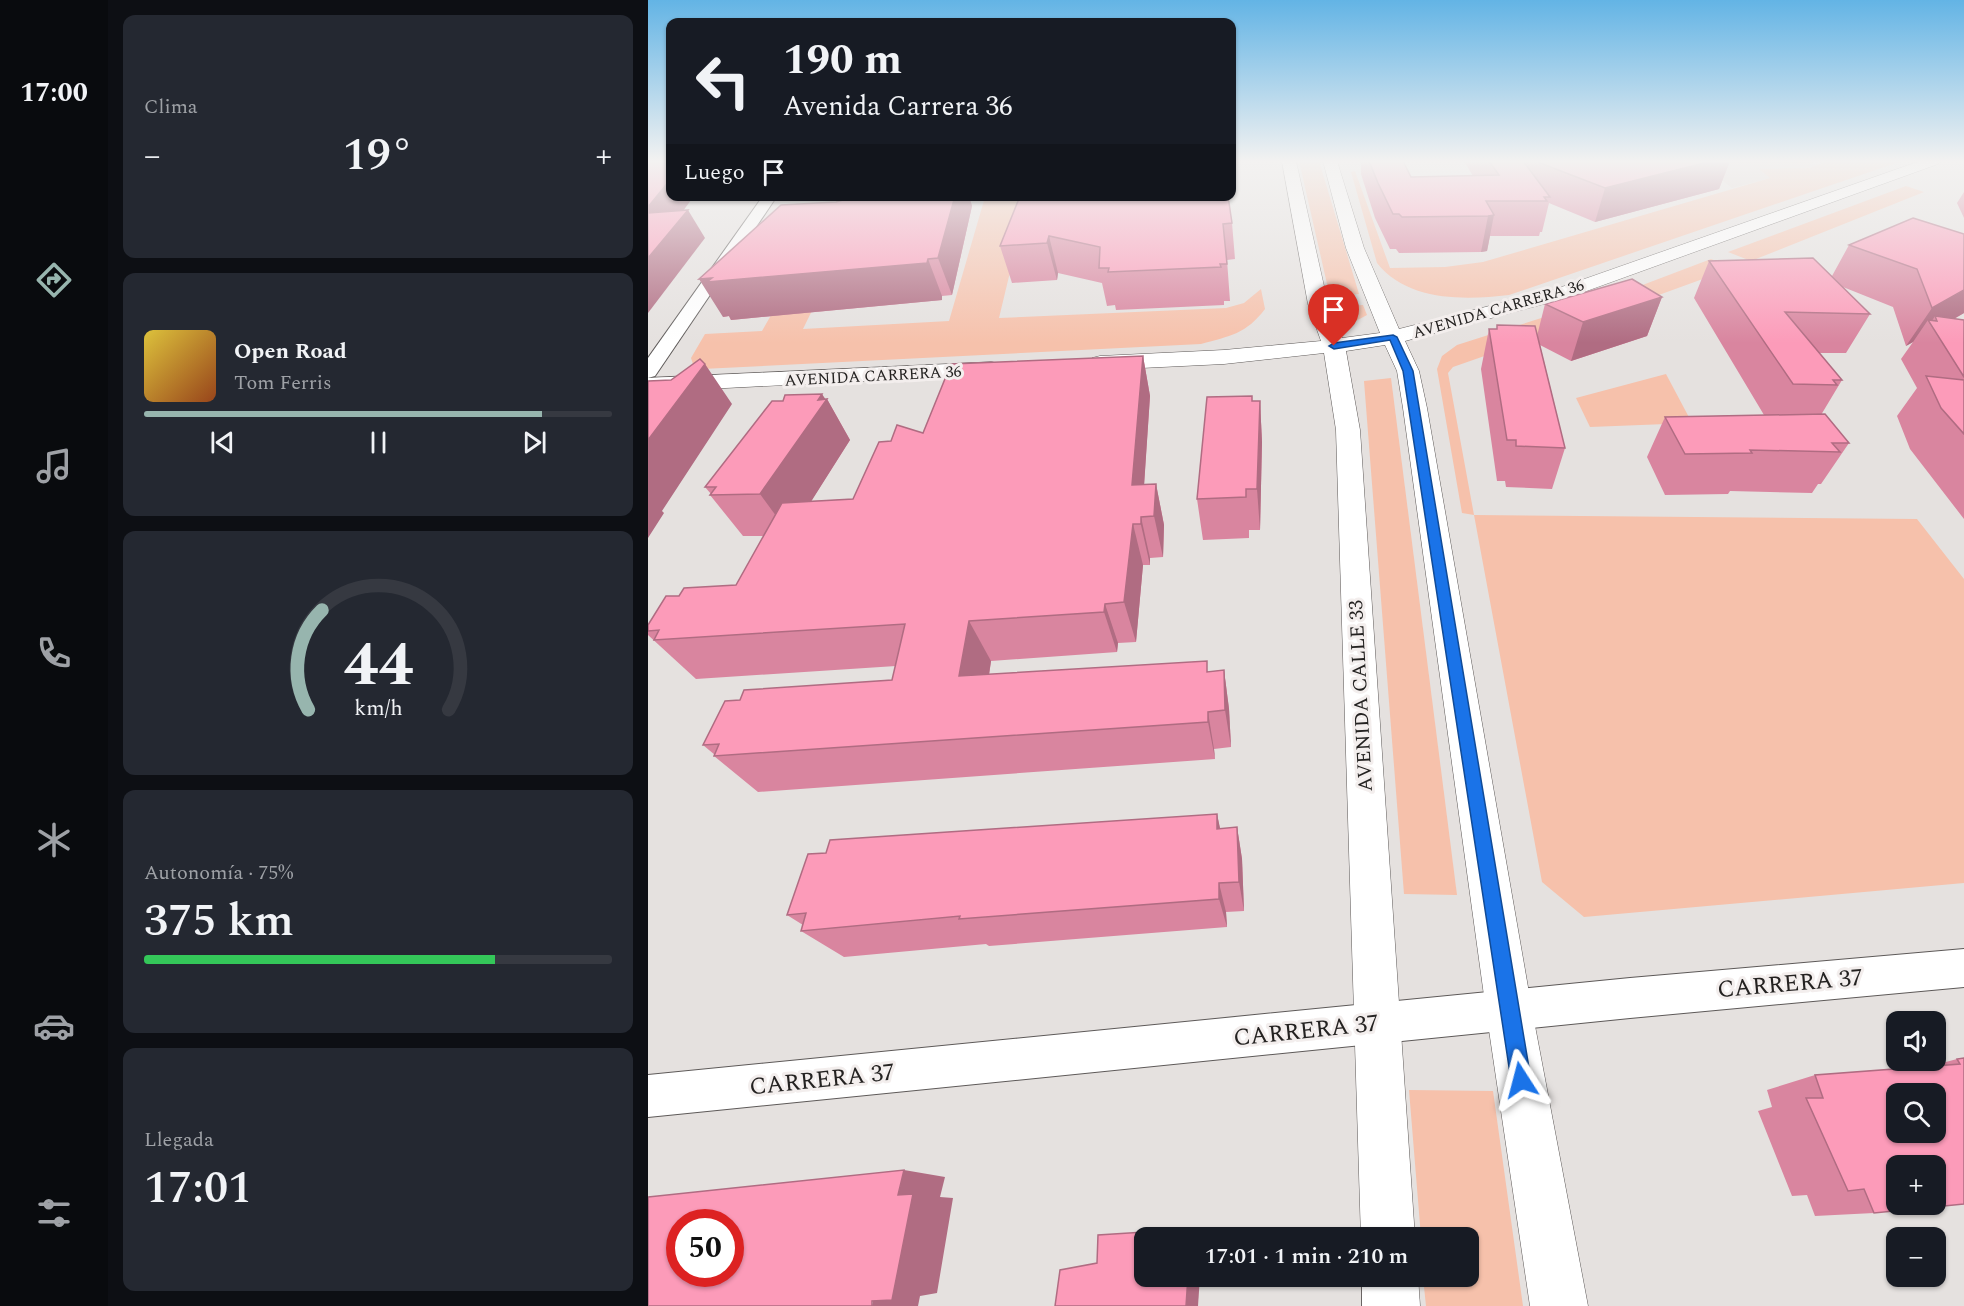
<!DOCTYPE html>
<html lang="es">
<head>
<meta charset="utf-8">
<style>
	:root { --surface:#171b24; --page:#242831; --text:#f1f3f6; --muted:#9ea1a6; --line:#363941; --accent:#97b5ae }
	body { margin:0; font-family:Spectral,serif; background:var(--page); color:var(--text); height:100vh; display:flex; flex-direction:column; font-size:22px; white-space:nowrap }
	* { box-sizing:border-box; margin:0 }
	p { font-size:20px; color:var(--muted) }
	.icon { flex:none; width:33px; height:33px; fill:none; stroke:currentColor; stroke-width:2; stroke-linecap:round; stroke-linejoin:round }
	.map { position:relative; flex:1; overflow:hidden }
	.details { display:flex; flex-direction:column; gap:15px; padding:15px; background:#0d0f14; width:540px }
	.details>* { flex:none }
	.top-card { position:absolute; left:18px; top:18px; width:570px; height:183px; border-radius:12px; box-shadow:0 2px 4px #0004; background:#171b24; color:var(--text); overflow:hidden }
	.tools { position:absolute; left:1238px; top:1011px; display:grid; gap:12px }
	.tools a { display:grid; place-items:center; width:60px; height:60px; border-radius:12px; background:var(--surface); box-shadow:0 2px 4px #0004; font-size:30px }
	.speed { position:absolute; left:18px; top:1209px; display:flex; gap:12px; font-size:30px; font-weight:700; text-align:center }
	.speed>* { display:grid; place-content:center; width:78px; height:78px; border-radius:50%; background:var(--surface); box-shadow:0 2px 4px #0004; line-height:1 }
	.speed .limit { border:9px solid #d22; background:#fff; color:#111 }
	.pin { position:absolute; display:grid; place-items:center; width:51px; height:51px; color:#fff; margin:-62px -26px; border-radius:50% 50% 50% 0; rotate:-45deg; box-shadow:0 0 6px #0007 }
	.pin .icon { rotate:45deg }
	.me { position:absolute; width:66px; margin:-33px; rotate:351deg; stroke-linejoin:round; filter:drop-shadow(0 0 4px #0008) }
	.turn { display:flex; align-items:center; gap:21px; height:126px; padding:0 18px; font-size:27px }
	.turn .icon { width:78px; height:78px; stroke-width:2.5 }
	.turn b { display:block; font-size:42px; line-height:51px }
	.then { display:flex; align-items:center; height:57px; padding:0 18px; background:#0003; gap:12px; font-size:22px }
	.big { font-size:45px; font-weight:600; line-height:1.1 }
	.details .tile { flex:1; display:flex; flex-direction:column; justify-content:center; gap:9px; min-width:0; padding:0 21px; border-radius:12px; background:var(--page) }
	.details .dial { align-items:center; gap:0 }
	.dial svg { height:156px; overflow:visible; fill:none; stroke:var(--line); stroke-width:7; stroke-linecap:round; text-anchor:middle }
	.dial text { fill:var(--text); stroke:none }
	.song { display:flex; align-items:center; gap:18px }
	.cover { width:72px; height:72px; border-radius:9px; background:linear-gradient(135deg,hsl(50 70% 55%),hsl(20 70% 35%)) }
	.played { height:6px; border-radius:3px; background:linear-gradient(90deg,var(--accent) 85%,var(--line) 85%) }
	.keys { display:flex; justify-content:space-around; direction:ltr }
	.heat { display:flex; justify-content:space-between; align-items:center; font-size:33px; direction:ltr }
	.charge { height:9px; border-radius:4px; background:linear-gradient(90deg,#34c759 75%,var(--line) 0) }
	.trip { position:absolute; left:486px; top:1227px; width:345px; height:60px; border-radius:12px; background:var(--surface); box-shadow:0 2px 4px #0004; font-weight:600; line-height:60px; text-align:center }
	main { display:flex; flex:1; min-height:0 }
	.tabs { display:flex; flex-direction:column; width:108px; justify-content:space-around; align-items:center; background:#090b0e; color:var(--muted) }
	.tabs .icon { width:42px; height:42px }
	.tabs .current { color:var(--accent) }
	.tabs b { font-size:27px; color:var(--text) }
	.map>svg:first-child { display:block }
	.built { fill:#dfd2ce }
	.green { fill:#f6c1ab }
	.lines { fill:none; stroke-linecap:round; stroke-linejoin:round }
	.street-casing { stroke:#5d5958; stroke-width:2 }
	.secondary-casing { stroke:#5d5958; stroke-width:1 }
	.street { fill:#fff; fill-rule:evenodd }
	.secondary { fill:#fff; fill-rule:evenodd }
	.wall { fill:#d9859f }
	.shaded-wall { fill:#b06c82 }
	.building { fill:#fc9bb9; stroke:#b06c82; stroke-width:1.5; fill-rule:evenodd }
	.route { fill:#1a73e8; stroke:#114b97; stroke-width:1.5 }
	.labels { text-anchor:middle; stroke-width:6; stroke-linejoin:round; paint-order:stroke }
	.far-street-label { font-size:16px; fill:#242221; stroke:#f3eeed }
	.street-label { font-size:20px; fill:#242221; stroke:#f3eeed }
	.near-street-label { font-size:24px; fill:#242221; stroke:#f3eeed }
</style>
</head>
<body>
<main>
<nav class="tabs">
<b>17:00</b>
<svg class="icon current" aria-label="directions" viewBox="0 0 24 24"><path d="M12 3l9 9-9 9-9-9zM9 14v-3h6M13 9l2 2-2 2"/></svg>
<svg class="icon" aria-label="music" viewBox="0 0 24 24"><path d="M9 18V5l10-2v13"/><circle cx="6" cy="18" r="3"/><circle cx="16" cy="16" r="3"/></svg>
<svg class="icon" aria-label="phone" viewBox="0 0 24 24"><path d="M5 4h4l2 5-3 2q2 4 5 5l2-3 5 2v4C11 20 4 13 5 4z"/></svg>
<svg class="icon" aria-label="climate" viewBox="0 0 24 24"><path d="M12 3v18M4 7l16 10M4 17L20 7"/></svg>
<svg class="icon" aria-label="car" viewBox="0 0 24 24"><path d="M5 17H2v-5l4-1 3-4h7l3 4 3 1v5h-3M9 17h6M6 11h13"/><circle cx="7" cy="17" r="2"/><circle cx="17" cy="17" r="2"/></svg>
<svg class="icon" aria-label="filters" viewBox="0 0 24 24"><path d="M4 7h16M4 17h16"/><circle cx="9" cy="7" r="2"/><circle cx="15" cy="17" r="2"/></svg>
</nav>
<section class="details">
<div class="tile"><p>Clima</p>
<div class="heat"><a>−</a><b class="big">19°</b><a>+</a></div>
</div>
<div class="tile">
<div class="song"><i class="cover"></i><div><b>Open Road</b><p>Tom Ferris</p></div></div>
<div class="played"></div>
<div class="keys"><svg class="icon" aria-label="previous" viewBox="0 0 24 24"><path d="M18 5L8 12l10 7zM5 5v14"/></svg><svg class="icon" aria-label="pause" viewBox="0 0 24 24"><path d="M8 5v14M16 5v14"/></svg><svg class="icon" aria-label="next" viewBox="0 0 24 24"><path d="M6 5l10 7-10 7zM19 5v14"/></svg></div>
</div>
<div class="tile dial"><svg viewBox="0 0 100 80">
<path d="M14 69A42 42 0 1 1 86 69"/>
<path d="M14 69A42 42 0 0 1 21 18" stroke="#97b5ae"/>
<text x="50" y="56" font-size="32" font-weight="700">44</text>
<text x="50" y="72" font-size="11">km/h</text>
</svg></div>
<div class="tile"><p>Autonomía · 75%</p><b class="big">375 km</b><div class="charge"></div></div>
<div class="tile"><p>Llegada</p><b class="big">17:01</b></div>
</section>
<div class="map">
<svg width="1316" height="1306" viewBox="0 0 1316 1306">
	<rect width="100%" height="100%" fill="#e5e1df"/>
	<!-- built -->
	<path class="built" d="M 1050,161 L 1160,161 L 1168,166 L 1151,169 L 1112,169 L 1122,178 L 1084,188 Z"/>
	<!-- green -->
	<g class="green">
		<path d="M 651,161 L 671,161 L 711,294 L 682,297 Z"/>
		<path d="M 1179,161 L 1254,161 L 861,295 C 817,300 760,302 729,263 L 703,172 L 707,171 L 742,268 L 797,267 L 835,262 L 1122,178 L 1111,169 L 1161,168 Z"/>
		<path d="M 1258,186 L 1276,192 L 1103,261 L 1080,252 Z"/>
		<path d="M 337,197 L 380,197 L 351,318 L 578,308 L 596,303 L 613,289 L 617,309 C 598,334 582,336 553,344 L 54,369 L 45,364 L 43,358 L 57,334 L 114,331 L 171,231 L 202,233 L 155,329 L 301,321 Z"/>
		<path d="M 1063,259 L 1085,268 L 997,300 L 984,289 Z"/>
		<path d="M 950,300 L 971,309 L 805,367 L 800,373 L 826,515 L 1269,519 L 1316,579 L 1316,883 L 936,917 L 894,882 L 826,515 L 814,513 L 789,369 L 794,356 L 809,345 Z"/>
		<path d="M 715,305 L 719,315 L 706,322 L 692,317 L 686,307 Z"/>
		<path d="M 1018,374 L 1044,423 L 942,427 L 928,398 Z"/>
		<path d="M 743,378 L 809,895 L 756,894 L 716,381 Z"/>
		<path d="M 761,1090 L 845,1091 L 875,1306 L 778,1306 L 775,1277 L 820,1276 L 820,1238 L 773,1237 Z"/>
	</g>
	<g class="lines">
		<!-- street casing -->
		<g class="street-casing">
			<g id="street">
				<path d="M 115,196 L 129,196 L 7,376 L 0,378 L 0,358 Z"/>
				<path d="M 1316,949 L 1316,987 L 982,1018 L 0,1117 L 0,1075 L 982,978 Z"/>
			</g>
		</g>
		<!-- secondary casing -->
		<g class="secondary-casing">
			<g id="secondary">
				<path d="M 634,161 L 648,161 L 680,304 L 694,338 L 732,333 L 698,248 L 675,161 L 689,161 L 716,248 L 751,329 L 908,289 L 1272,161 L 1292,161 L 1290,164 L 922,297 L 757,341 L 771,371 L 779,408 L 884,1010 L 940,1306 L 882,1306 L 838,1010 L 755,408 L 749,371 L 737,345 L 698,351 L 712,430 L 767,1238 L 713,1238 L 688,430 L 676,353 L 576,364 L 452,370 L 444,368 L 441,363 L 444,358 L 452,356 L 576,350 L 673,341 L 660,304 Z"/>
				<path d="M 344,362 L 352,364 L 355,369 L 352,374 L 0,392 L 0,378 Z"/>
				<path d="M 714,1276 L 770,1276 L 772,1306 L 714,1306 Z"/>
			</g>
		</g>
		<!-- street -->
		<use href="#street" class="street"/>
		<!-- secondary -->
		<use href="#secondary" class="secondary"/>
	</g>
	<!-- wall -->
	<g class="wall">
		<path d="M 713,161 L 755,161 L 763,177 L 825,176 L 816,161 L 1082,161 L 1071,189 L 947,222 L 901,203 L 894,232 L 892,232 L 891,236 L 842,236 L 839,251 L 833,252 L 751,253 L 748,249 L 742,249 L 727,218 L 713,174 Z"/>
		<path d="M 1316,192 L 1316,218 L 1309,203 Z"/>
		<path d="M 211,196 L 321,196 L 324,206 L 304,295 L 294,296 L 294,300 L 83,320 L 81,316 L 75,317 L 188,202 Z"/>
		<path d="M 372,196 L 584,223 L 587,259 L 579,260 L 582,301 L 576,301 L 576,305 L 468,310 L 467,305 L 459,306 L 454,283 L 410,273 L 409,280 L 364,283 L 352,246 Z"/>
		<path d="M 1265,218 L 1316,313 L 1306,319 L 1316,320 L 1316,519 L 1262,449 L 1249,416 L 1269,388 L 1253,359 L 1265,342 L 1258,346 L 1245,307 L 1195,287 L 1222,314 L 1198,353 L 1171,353 L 1194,380 L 1173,415 L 1201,443 L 1173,484 L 1170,484 L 1164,493 L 1082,491 L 1080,494 L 1017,495 L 999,457 L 1017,417 L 1116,415 L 1046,298 L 1061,261 L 1184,276 L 1201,245 Z"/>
		<path d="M 1014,297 L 999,336 L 923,361 L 892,345 L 917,448 L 904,489 L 858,487 L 857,481 L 849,481 L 833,369 L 841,329 L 849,329 L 849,325 L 889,336 L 897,304 Z"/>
		<path d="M 495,356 L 502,396 L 496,484 L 508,484 L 516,525 L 515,557 L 502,558 L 502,565 L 495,565 L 488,642 L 470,643 L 469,652 L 343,661 L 341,675 L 560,672 L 576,670 L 581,709 L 583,747 L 566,749 L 567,759 L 110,792 L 66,756 L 67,755 L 55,745 L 92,700 L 244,680 L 248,666 L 48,679 L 0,635 L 0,625 L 31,596 L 88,585 L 116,536 L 95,536 L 62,495 L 63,494 L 57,487 L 179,399 L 202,440 L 163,501 L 205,499 L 243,441 L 275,433 Z"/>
		<path d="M 604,396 L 604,401 L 612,401 L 614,442 L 612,530 L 601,530 L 601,538 L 555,540 L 549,499 Z"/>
		<path d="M 569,814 L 572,829 L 589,827 L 594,859 L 596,911 L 578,912 L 579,927 L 341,946 L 338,944 L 196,957 L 153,931 L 155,925 L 139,915 L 178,853 Z"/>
		<path d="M 1316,1058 L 1226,1213 L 1167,1216 L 1159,1195 L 1144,1196 L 1110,1111 L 1124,1107 L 1119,1090 L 1167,1075 L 1283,1066 L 1309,1059 Z"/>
	</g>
	<!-- shaded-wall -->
	<g class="shaded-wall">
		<path d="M 1064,161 L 1082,161 L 1071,189 L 947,222 L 957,188 Z"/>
		<path d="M 22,180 L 22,196 L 46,196 L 13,241 L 0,221 L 0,207 Z"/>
		<path d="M 307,196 L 321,196 L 324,206 L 304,295 L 290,258 Z"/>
		<path d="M 40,210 L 57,238 L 0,313 L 0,258 Z"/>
		<path d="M 846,215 L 839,251 L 833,252 L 840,216 Z"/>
		<path d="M 401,236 L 410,273 L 409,280 L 399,243 Z"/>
		<path d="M 280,259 L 294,296 L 294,300 L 83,320 L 81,316 L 75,317 L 51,279 Z"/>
		<path d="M 1316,290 L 1316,313 L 1286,330 L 1289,321 L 1287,316 L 1282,324 L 1280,320 L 1265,342 L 1258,346 L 1284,308 Z"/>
		<path d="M 1014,297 L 999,336 L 923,361 L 935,322 Z"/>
		<path d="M 495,356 L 502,396 L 494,517 L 493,517 L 502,558 L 502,565 L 484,485 Z"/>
		<path d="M 57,364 L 84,404 L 14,511 L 16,513 L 0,538 L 0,440 Z"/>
		<path d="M 174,394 L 178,400 L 179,399 L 202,440 L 142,535 L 112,494 Z"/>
		<path d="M 612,401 L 614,442 L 612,530 L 609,489 Z"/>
		<path d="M 508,484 L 516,525 L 515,557 L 506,516 Z"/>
		<path d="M 485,524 L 495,565 L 488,642 L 476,602 Z"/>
		<path d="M 457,604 L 470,643 L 469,652 L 456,612 Z"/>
		<path d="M 321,621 L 343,661 L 335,715 L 311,676 Z"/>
		<path d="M 576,670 L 581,709 L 583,747 L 577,710 Z"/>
		<path d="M 560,712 L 566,749 L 567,759 L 560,722 Z"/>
		<path d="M 569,814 L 576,847 L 569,829 Z"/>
		<path d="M 589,827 L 594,859 L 596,911 L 591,882 Z"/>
		<path d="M 571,883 L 578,912 L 579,927 L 571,899 Z"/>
		<path d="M 256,1170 L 297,1177 L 292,1197 L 305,1198 L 289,1293 L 272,1296 L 270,1306 L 224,1306 Z"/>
		<path d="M 512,1231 L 527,1232 L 527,1238 L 512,1238 Z"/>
		<path d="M 540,1276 L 552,1276 L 550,1306 L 538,1306 Z"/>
	</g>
	<!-- building -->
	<g class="building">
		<path d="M 0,161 L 22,161 L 22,180 L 0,207 Z"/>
		<path d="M 721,161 L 755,161 L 763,177 L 851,175 L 841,161 L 875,161 L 902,197 L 896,197 L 899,201 L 838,201 L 846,215 L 840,216 L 754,217 L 751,214 L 745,214 L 730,183 Z"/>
		<path d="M 887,161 L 1064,161 L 957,188 Z"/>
		<path d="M 211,196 L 307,196 L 290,258 L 280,259 L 279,263 L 59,282 L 64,278 L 51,279 L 133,205 L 188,202 L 195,200 L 197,198 Z"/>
		<path d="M 372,196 L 580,196 L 584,223 L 575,224 L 579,264 L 572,264 L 573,267 L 460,272 L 461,268 L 451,268 L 452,247 L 401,236 L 399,243 L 352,246 Z"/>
		<path d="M 40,210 L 0,258 L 0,213 Z"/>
		<path d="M 1265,218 L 1316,234 L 1316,290 L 1284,308 L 1269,269 L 1201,245 Z"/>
		<path d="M 1165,258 L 1222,314 L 1137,312 L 1194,380 L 1185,380 L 1189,385 L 1145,384 L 1061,261 Z"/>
		<path d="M 984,279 L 1014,297 L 935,322 L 897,304 Z"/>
		<path d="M 1287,316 L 1316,320 L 1316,377 L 1280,320 L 1289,321 Z"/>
		<path d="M 849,325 L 887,326 L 917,448 L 868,446 L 868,440 L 859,440 L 841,329 L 849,329 Z"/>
		<path d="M 495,356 L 484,485 L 508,484 L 506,516 L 493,517 L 493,524 L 485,524 L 476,602 L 457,604 L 456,612 L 321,621 L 311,676 L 559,661 L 559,672 L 576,670 L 577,710 L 560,712 L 560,722 L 66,756 L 71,744 L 55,745 L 77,701 L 92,700 L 96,690 L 244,680 L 257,624 L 6,640 L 11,630 L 0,631 L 0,625 L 18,596 L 31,596 L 36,588 L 88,585 L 134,503 L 205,499 L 231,442 L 243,441 L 249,425 L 275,433 L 303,364 Z"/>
		<path d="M 52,359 L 57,364 L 0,440 L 0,381 L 23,380 Z"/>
		<path d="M 1278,376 L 1316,380 L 1316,434 L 1293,408 Z"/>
		<path d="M 174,394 L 170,400 L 179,399 L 112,494 L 62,495 L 68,487 L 57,487 L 124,401 L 135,401 L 137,395 Z"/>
		<path d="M 604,396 L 604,401 L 612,401 L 609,489 L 598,489 L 598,497 L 549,499 L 559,397 Z"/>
		<path d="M 1177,414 L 1201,443 L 1184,443 L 1192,452 L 1102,450 L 1104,453 L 1037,454 L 1017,417 Z"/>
		<path d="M 569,814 L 569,829 L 589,827 L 591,882 L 571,883 L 571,899 L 311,919 L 312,916 L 153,931 L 158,913 L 139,915 L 160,854 L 178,853 L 182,840 Z"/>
		<path d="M 1316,1058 L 1316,1204 L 1226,1213 L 1216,1189 L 1200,1191 L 1158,1098 L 1175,1098 L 1167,1075 L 1312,1064 L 1309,1059 ZM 1248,1094 L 1287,1094 L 1287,1132 L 1248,1132 ZM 1248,1166 L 1287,1166 L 1287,1204 L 1248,1204 Z"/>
		<path d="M 256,1170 L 250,1195 L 265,1194 L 244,1300 L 224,1301 L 224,1306 L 0,1306 L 0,1197 ZM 32,1222 L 82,1222 L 82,1274 L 32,1274 Z"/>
		<path d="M 512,1231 L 512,1238 L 496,1238 L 496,1276 L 540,1276 L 538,1306 L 407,1306 L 412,1270 L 449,1263 L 450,1235 Z"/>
	</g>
	<!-- sky -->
	<linearGradient id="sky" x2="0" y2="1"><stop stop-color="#63b4e5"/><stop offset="0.47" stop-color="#f3f2f1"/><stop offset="1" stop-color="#f3f2f1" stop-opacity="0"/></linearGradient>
	<rect width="1316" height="343" fill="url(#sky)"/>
	<!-- route -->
	<path class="route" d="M 745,335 L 749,337 L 765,371 L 883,1080 L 880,1088 L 873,1091 L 866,1088 L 863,1080 L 755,371 L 742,340 L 686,349 L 681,346 L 686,343 Z"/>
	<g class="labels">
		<!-- far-street labels -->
		<g class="far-street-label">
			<text transform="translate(850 308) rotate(-16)" y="6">AVENIDA CARRERA 36</text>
			<text transform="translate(225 375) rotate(-3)" y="6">AVENIDA CARRERA 36</text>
		</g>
		<!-- street labels -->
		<g class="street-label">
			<text transform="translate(712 696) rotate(-93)" y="7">AVENIDA CALLE 33</text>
		</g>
		<!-- near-street labels -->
		<g class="near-street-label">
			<text transform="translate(1142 983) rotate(-5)" y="8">CARRERA 37</text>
			<text transform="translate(658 1030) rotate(-6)" y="8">CARRERA 37</text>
			<text transform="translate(174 1079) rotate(-6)" y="8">CARRERA 37</text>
		</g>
	</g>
</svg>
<div class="tools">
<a><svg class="icon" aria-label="sound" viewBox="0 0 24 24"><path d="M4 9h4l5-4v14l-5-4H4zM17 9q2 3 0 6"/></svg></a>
<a><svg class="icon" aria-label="search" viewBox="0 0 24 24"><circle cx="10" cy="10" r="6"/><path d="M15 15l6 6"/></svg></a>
<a>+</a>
<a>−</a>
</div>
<div class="speed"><div class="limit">50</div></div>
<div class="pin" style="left:686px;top:346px;background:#d93025"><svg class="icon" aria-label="arrive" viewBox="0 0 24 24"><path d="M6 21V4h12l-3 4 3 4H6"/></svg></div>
<svg class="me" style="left:873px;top:1080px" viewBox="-20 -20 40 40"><path d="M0-17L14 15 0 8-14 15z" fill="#1a73e8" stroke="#fff" stroke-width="4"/></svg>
<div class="trip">17:01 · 1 min · 210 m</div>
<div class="top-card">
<div class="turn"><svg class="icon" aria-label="left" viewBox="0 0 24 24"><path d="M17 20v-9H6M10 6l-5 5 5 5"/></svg><div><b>190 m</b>Avenida Carrera 36</div></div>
<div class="then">Luego<svg class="icon" aria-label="arrive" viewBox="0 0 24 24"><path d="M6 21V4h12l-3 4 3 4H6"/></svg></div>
</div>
</div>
</main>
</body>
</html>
